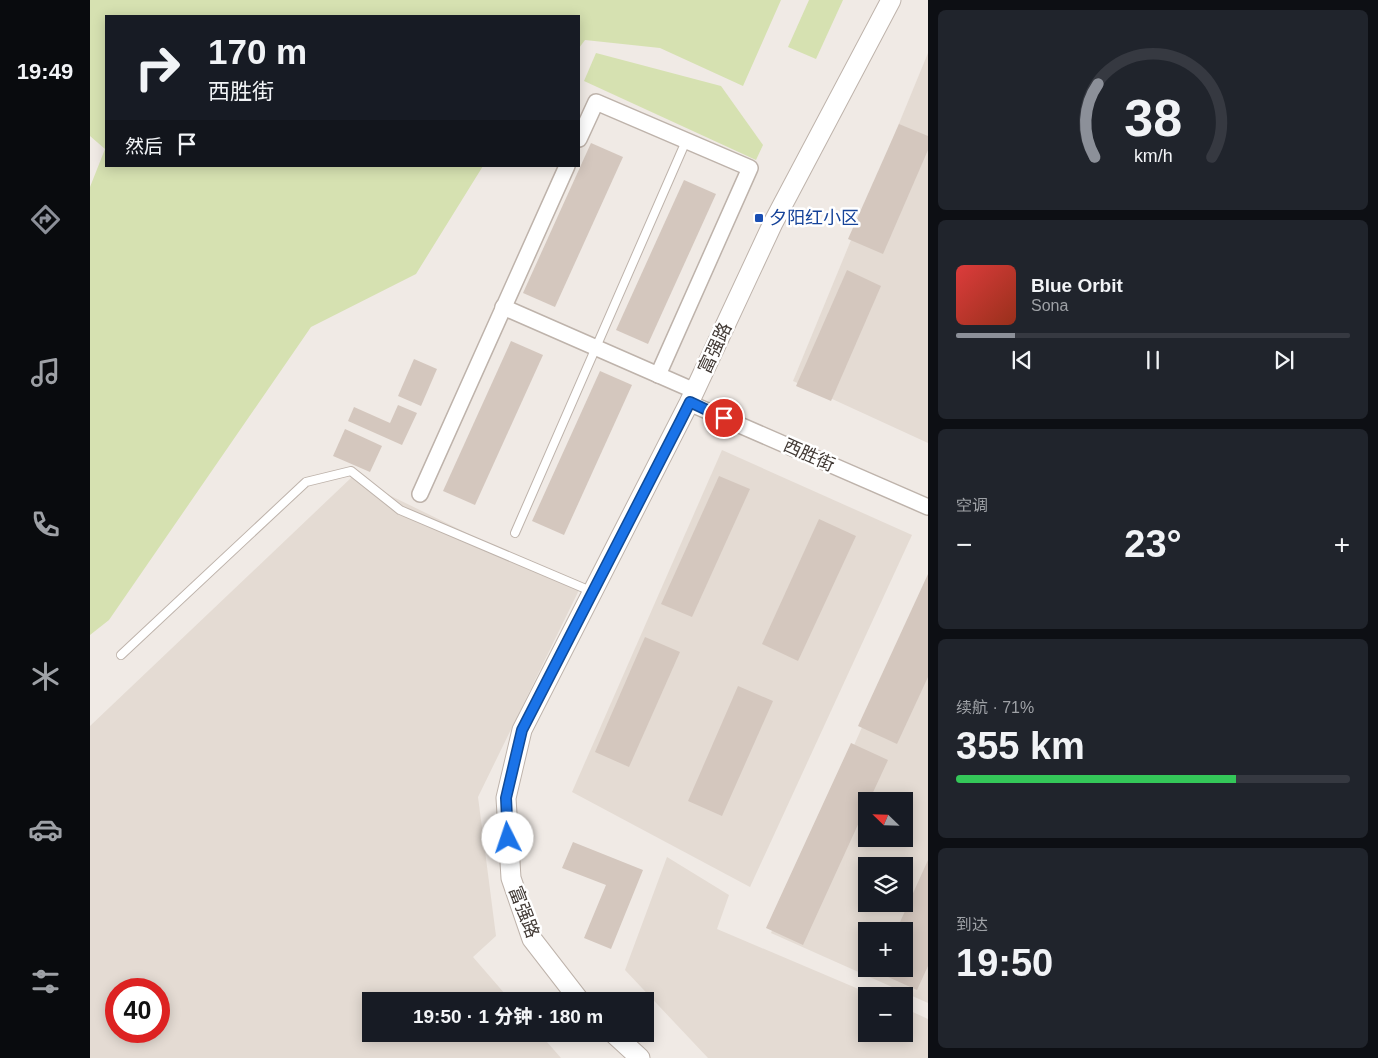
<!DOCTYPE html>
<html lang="zh">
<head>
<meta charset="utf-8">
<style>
	:root { --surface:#171b24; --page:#20242c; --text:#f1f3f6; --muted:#9ea1a6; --line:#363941; --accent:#8c9099 }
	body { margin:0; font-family:Helvetica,"Noto Sans SC",sans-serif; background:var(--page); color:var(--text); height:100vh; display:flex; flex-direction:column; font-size:19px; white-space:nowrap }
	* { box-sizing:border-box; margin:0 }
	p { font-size:16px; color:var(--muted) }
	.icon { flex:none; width:28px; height:28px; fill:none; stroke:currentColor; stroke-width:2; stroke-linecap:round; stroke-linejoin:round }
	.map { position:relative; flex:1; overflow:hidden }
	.drawer { display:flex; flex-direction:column; gap:10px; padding:10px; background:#0d0f14; width:450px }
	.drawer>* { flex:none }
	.hud { position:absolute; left:15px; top:15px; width:475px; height:152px; border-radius:0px; box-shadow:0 2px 12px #0003; background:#171b24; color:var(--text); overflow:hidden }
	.needle { width:32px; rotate:293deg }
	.fabs { position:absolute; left:768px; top:792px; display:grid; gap:10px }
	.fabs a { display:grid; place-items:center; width:55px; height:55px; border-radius:0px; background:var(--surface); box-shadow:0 2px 12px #0003; font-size:25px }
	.speed { position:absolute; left:15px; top:978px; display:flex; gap:10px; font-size:25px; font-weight:700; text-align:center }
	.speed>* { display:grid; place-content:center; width:65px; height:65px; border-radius:50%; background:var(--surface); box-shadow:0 2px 12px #0003; line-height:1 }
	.speed .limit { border:8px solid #d22; background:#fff; color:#111 }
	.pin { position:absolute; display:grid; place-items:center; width:42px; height:42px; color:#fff; margin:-21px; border:2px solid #fff; border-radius:50%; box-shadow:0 1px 5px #0007 }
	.me { position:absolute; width:55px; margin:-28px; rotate:356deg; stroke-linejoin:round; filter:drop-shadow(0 0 4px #0008) }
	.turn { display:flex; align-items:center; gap:18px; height:105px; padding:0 20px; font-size:22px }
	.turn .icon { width:65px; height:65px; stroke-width:2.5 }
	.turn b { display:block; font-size:35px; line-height:42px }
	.then { display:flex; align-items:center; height:48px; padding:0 20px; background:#0003; gap:10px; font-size:19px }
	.big { font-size:38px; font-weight:800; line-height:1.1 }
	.drawer .widget { flex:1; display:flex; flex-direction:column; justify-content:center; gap:8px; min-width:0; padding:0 18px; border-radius:8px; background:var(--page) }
	.drawer .dial { align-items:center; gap:0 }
	.dial svg { height:130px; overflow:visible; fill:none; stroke:var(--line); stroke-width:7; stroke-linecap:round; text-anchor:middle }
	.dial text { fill:var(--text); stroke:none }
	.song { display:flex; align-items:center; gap:15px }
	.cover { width:60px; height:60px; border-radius:8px; background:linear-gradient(135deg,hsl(0 70% 55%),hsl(10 70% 35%)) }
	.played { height:5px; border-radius:2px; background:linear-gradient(90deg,var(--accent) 15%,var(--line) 15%) }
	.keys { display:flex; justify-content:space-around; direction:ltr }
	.heat { display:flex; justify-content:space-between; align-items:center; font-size:28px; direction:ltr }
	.charge { height:8px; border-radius:4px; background:linear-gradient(90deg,#34c759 71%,var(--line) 0) }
	.trip { position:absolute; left:272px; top:992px; width:292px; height:50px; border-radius:0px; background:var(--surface); box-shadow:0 2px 12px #0003; font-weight:800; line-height:50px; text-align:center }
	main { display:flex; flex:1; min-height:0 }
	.tabs { display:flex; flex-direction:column; width:90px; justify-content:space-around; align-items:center; background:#090b0e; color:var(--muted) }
	.tabs .icon { width:35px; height:35px }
	.tabs .current { color:var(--accent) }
	.tabs b { font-size:22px; color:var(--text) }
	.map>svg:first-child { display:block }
	.residential { fill:#e4dbd3; fill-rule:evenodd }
	.green { fill:#d6e1b1 }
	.building { fill:#d4c7be }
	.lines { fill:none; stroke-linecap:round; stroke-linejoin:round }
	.service-casing { stroke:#beb3ab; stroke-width:10 }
	.minor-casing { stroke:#beb3ab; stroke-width:18 }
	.tertiary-casing { stroke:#beb3ab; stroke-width:21 }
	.service { stroke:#fff; stroke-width:8 }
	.minor { stroke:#fff; stroke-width:15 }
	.tertiary { stroke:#fff; stroke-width:19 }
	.route-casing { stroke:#114b97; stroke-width:12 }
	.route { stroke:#1a73e8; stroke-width:9 }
	.transit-dot { fill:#1a4fb4; stroke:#fff; stroke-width:2 }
	.labels { text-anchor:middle; stroke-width:5; stroke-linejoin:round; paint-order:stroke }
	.transit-label { font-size:18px; fill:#164399; stroke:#fff; text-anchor:start }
	.street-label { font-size:18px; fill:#423a35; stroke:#fff }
</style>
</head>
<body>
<main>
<nav class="tabs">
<b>19:49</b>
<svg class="icon current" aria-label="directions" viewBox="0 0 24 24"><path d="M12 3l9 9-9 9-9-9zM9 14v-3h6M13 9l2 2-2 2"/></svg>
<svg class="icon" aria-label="music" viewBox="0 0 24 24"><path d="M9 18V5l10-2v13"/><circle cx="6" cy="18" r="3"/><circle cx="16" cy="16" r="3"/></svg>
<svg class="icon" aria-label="phone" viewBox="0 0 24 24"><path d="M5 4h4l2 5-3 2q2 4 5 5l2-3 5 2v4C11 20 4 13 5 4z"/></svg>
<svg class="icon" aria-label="climate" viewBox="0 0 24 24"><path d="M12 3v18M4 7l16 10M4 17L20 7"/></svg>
<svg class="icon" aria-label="car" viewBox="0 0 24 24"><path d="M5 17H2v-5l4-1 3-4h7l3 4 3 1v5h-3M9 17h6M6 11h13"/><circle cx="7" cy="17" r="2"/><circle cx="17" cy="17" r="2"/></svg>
<svg class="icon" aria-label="filters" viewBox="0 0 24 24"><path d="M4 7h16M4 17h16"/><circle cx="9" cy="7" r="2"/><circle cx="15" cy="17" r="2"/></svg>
</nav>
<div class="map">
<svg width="838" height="1058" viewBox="0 0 838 1058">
	<rect width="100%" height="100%" fill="#f0eae5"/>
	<!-- residential -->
	<g class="residential">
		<path d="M 838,53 L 838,443 L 703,381 Z"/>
		<path d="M 632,450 L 822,535 L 660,887 L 482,792 Z"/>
		<path d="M 262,477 L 490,588 L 388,797 L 406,936 L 383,957 L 421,1001 L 281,1001 L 281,1034 L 450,1034 L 471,1058 L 0,1058 L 0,726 ZM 26,989 L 69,989 L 69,1031 L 26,1031 Z"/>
		<path d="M 838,578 L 838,1003 L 681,933 ZM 776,801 L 814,801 L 814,839 L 776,839 ZM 776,866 L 814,866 L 814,904 L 776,904 ZM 776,931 L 814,931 L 814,969 L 776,969 Z"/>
		<path d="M 577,857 L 639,895 L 627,929 L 785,996 L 776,996 L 776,1034 L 814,1034 L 814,1008 L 838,1019 L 838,1058 L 618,1058 L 535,970 Z"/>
	</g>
	<!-- green -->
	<g class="green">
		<path d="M 0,0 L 691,0 L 653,86 L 570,48 L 495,40 L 489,48 L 489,16 L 16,16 L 16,166 L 393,166 L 326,274 L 221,327 L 19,620 L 0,635 L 0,187 L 15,149 L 0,136 Z"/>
		<path d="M 719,0 L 753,0 L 726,59 L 698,47 Z"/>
		<path d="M 506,53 L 631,86 L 673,145 L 666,160 L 494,81 Z"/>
	</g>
	<!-- building -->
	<g class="building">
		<path d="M 809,124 L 838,136 L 838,150 L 793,254 L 758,239 Z"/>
		<path d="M 501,143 L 533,157 L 465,307 L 433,293 Z"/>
		<path d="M 594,180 L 626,194 L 558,344 L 526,330 Z"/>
		<path d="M 757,270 L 791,286 L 741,401 L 706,386 Z"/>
		<path d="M 421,341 L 453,355 L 385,505 L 353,491 Z"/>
		<path d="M 324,359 L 347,369 L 331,406 L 308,396 Z"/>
		<path d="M 510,371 L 542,385 L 474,535 L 442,521 Z"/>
		<path d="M 308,405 L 327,413 L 312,445 L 258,421 L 264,407 L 300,423 Z"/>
		<path d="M 255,429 L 292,446 L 280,472 L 243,456 Z"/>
		<path d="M 629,476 L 660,489 L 602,617 L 571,604 Z"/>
		<path d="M 729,519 L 766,536 L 708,661 L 672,644 Z"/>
		<path d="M 838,574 L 838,677 L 807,744 L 768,726 Z"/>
		<path d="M 555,637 L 590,652 L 539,767 L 505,752 Z"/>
		<path d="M 648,686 L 683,701 L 632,816 L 598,801 Z"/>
		<path d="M 761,743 L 798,760 L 779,801 L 776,801 L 776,807 L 713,945 L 676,928 Z"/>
		<path d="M 483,842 L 553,870 L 521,949 L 494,938 L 516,885 L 472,868 Z"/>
		<path d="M 838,860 L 838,966 L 827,990 L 787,972 L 789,969 L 814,969 L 814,931 L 806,931 Z"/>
	</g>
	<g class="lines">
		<!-- service casing -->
		<g class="service-casing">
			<g id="service">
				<path d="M 425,533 L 596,141"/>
				<path d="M 31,655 L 216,482 L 261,471 L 310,510 L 503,592"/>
			</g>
		</g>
		<!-- minor casing -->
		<g class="minor-casing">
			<g id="minor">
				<path d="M 489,139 L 506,102 L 660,168 L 568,375"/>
				<path d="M 413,307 L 605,391"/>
				<path d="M 599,403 L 838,507"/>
				<path d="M 330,494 L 477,166"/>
			</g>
		</g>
		<!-- tertiary casing -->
		<g class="tertiary-casing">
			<g id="tertiary">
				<path d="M 490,1001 L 442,939 L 421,878 L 416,798 L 432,730 L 599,403 L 683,223 L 801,0"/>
				<path d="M 524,1034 L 550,1058"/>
			</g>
		</g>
		<!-- service -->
		<use href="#service" class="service"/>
		<!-- minor -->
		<use href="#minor" class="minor"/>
		<!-- tertiary -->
		<use href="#tertiary" class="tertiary"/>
	</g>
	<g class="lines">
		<!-- route casing -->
		<g class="route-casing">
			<path id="route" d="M 418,838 L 416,798 L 432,730 L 591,420 L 600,402 L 634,418"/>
		</g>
		<!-- route -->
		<use href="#route" class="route"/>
	</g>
	<!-- markers -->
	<rect class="transit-dot" x="664" y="213" width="10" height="10" rx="2.5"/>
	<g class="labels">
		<!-- transit labels -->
		<g class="transit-label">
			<text x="679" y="224">夕阳红小区</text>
		</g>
		<!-- street labels -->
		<g class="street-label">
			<text transform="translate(625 348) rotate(-65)" y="6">富强路</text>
			<text transform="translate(719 455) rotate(24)" y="6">西胜街</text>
			<text transform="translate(434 912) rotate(69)" y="6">富强路</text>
		</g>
	</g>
</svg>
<div class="fabs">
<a><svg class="needle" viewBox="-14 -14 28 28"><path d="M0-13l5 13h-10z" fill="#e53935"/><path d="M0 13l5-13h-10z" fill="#9ea1a6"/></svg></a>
<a><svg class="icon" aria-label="layers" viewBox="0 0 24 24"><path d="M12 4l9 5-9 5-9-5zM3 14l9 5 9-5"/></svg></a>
<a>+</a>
<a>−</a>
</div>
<div class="speed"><div class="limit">40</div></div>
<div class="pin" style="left:634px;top:418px;background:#d93025"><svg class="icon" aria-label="arrive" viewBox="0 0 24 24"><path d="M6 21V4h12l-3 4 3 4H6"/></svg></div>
<svg class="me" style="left:418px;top:838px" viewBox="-20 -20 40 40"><circle r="19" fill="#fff"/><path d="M0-13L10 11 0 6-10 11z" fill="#1a73e8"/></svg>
<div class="trip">19:50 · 1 分钟 · 180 m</div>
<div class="hud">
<div class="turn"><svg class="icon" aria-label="right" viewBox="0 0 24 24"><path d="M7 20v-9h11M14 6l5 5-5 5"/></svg><div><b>170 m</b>西胜街</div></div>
<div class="then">然后<svg class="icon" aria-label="arrive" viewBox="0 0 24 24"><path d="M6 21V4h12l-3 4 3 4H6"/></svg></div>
</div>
</div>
<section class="drawer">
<div class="widget dial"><svg viewBox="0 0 100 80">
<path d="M14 69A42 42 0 1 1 86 69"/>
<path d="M14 69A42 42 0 0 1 16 24" stroke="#8c9099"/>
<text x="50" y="56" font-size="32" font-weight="700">38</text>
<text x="50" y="72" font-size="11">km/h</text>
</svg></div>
<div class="widget">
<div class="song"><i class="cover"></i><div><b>Blue Orbit</b><p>Sona</p></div></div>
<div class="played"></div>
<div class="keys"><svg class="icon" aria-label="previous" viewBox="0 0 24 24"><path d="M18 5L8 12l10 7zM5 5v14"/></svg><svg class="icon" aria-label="pause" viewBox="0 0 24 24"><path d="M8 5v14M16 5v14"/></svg><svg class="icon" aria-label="next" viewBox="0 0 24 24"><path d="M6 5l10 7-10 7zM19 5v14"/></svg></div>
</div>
<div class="widget"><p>空调</p>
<div class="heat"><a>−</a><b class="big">23°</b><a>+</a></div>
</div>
<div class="widget"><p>续航 · 71%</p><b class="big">355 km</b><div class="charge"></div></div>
<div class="widget"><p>到达</p><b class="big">19:50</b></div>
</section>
</main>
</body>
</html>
